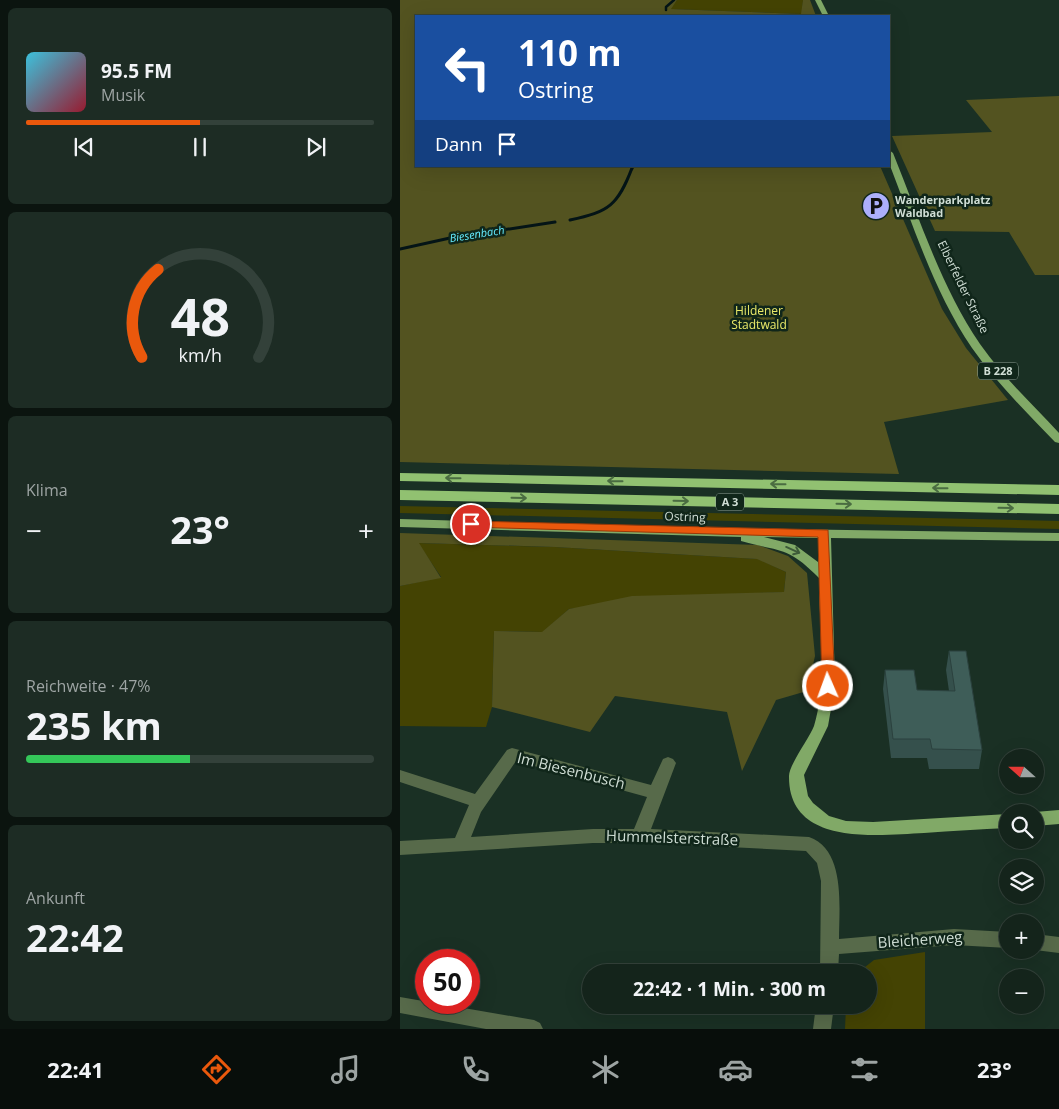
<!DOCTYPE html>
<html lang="de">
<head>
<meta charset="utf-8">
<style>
	:root { --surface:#14241b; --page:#1d2c24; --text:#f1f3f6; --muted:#9da4a3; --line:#33413a; --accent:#ea580c }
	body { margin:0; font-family:"Open Sans",sans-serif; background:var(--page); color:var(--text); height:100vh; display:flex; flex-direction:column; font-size:19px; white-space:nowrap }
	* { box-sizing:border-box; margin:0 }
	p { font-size:16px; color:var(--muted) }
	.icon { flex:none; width:28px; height:28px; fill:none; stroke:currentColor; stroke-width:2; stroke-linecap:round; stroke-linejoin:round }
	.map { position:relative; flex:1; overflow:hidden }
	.side { display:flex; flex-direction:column; gap:8px; padding:8px; background:#0b140f; width:400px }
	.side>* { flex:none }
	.top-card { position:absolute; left:15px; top:15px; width:475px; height:152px; border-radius:0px; box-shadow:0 5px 20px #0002,0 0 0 1px var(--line); background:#1a4fa0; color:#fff; overflow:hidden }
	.needle { width:32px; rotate:291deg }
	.tools { position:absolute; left:599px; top:749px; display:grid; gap:10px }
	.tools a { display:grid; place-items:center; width:45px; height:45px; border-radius:50%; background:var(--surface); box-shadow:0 5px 20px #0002,0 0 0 1px var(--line); font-size:25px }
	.speed { position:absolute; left:15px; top:949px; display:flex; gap:10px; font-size:25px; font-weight:700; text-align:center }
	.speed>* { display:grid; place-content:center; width:65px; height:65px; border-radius:50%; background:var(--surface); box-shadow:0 5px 20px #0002,0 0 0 1px var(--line); line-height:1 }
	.speed .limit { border:8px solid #d22; background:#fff; color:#111 }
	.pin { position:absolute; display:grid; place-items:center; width:42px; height:42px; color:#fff; margin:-21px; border:2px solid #fff; border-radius:50%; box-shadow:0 1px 5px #0007 }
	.me { position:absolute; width:55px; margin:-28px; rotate:358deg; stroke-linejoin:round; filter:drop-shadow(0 0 4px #0008) }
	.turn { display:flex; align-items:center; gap:18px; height:105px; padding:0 20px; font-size:22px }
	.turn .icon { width:65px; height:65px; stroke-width:2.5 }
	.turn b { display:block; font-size:35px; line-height:42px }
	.then { display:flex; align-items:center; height:48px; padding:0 20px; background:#0003; gap:10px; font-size:19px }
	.big { font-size:38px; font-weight:700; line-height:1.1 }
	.side .tile { flex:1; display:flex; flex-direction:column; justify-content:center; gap:8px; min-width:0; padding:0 18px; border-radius:8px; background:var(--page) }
	.side .dial { align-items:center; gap:0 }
	.dial svg { height:130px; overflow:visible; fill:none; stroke:var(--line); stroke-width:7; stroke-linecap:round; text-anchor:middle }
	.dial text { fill:var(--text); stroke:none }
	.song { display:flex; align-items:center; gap:15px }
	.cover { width:60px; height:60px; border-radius:8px; background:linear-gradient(135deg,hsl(190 70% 55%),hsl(350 70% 35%)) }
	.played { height:5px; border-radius:2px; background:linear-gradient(90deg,var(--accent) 50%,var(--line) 50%) }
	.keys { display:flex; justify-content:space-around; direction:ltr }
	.heat { display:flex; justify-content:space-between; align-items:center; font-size:28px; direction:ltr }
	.charge { height:8px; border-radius:4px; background:linear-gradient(90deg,#34c759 47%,var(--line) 0) }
	.trip { position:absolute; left:182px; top:964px; width:295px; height:50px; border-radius:25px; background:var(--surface); box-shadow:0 5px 20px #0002,0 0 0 1px var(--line); font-weight:700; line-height:50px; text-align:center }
	.tabs { display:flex; height:80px; justify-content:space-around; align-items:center; background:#080e0b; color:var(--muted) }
	.tabs .icon { width:35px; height:35px }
	.tabs .selected { color:var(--accent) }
	.tabs b { font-size:22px; color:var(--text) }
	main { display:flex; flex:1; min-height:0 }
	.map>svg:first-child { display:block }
	.green { fill:#444303 }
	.forest { fill:#535320 }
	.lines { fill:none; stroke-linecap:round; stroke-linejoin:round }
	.stream-far1 { stroke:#041416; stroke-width:2.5 }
	.stream { stroke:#041416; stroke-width:3 }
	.minor { fill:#576a4a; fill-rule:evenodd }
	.major { fill:#81a967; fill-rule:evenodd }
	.highway { fill:#91c171; fill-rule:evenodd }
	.wall { fill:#35504c }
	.building { fill:#3e5d58; stroke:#2b413e }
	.oneway { stroke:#4a6c41 }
	.oneway2 { stroke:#3d5a39 }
	.route { fill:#ea580c; stroke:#983908 }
	.labels { text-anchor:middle; stroke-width:5; stroke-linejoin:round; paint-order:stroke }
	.far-poi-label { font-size:11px; font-weight:bold; fill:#d0ded5; stroke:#10261a; text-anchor:start }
	.far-water-label { font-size:11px; font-style:italic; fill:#64ecff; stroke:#10261a }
	.shield { fill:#10261a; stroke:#96a79d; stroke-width:1 }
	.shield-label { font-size:11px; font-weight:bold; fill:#d0ded5 }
	.street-label { font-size:12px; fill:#d0ded5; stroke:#10261a }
	.park-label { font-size:12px; fill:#e9e969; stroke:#10261a }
	.near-street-label { font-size:15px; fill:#d0ded5; stroke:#10261a }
</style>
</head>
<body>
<main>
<section class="side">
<div class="tile">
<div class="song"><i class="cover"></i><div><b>95.5 FM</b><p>Musik</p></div></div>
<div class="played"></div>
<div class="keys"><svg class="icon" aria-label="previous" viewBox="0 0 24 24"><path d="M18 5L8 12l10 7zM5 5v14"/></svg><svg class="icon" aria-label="pause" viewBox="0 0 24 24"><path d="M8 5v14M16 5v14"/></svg><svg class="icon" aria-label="next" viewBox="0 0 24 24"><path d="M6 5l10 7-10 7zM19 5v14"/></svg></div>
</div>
<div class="tile dial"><svg viewBox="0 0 100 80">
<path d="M14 69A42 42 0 1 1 86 69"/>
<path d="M14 69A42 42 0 0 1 24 15" stroke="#ea580c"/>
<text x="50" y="56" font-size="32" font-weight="700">48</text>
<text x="50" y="72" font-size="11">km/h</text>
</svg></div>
<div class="tile"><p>Klima</p>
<div class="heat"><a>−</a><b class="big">23°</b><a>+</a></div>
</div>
<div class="tile"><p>Reichweite · 47%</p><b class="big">235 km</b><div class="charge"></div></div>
<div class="tile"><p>Ankunft</p><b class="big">22:42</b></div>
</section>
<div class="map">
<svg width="659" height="1029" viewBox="0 0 659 1029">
	<rect width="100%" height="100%" fill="#1a3024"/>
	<!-- green -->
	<g class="green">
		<path d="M 277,0 L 403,0 L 402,14 L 270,9 Z"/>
		<path d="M 0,506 L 659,521 L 659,529 L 0,513 Z"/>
		<path d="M 18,543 L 155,547 L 358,559 L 386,572 L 384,592 L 312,595 L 169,609 L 143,632 L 94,631 L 92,707 L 86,727 L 0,726 L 0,586 L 41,577 Z"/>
		<path d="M 525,952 L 525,1029 L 445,1029 L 446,1005 L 469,1005 L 469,972 L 459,972 L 460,971 L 474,960 Z"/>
	</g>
	<!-- forest -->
	<g class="forest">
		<path d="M 0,0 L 277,0 L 271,9 L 401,14 L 403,0 L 410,0 L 416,16 L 16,16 L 16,166 L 480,166 L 542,309 L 566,348 L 608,400 L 484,422 L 499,474 L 0,462 Z"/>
		<path d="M 659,96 L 659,275 L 635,275 L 609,232 L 535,231 L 492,136 L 592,132 L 566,100 Z"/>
		<path d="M 0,533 L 358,545 L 388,556 L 407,573 L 415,656 L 407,691 L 376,700 L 342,771 L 327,712 L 215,696 L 190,732 L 92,707 L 94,631 L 142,632 L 169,609 L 232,596 L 384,592 L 386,572 L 357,559 L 155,547 L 19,543 L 41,578 L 0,586 Z"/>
	</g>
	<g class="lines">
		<!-- stream-far1 -->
		<g class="stream-far1">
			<path d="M 266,10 L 266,7 L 274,0"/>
			<path d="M 232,169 L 233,166"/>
		</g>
		<!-- stream -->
		<g class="stream">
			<path d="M 170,220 C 209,212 218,205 232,168"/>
			<path d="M 0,249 L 50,238 L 155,222"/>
		</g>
		<!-- minor -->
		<g class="minor">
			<path d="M 112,748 L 251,785 L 263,759 L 268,757 L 273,759 L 276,763 L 251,829 L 409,837 C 446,850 439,907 439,939 L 554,929 L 608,932 L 608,948 L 554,945 L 439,954 L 438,972 L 420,972 L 421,881 L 417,863 L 406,851 L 249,843 L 193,843 L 0,855 L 0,841 L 55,838 L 69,805 L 0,782 L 0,770 L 75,794 L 107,750 ZM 116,761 L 247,797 L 234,829 L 193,829 L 71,837 L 81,812 Z"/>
			<path d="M 635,934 L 659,937 L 659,953 L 635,950 Z"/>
			<path d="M 0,997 L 134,1020 L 140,1023 L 143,1029 L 86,1029 L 0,1013 Z"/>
			<path d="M 416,1005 L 434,1005 L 431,1029 L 413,1029 Z"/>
		</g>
		<!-- major -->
		<g class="major">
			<path d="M 415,0 L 421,0 L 429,16 L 423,16 Z"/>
			<path d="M 489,150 L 493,153 C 519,217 541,287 580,344 C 603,377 632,404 659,433 L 659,443 L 655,442 C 626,412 596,382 572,348 C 534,292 513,225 489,163 Z"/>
			<path d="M 0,519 L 311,528 L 659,533 L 659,541 L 431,538 L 435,686 L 428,726 L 404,775 L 408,796 L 413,803 L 429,816 L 446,821 L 473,822 L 608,814 L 608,828 C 580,829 552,831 524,833 C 478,835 389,847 389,777 C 388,766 409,739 414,726 C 427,685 419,622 419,578 C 388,546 380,552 341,541 L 341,537 L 0,527 ZM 364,537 L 418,538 L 418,562 L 395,545 Z"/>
			<path d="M 659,810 L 659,824 L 635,826 L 635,812 Z"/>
		</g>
		<!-- highway -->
		<g class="highway">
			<path d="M 0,473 L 659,485 L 659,495 L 0,481 Z"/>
			<path d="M 0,490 L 659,504 L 659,514 L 0,500 Z"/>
		</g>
	</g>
	<!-- wall -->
	<path class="wall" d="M 549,651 L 582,750 L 579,769 L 529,769 L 527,758 L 491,758 L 483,689 L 485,670 L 517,690 L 549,691 L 546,670 Z"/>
	<!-- building -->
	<path class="building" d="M 549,651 L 566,651 L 582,750 L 532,749 L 530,739 L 493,739 L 485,670 L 514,670 L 517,690 L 555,691 Z"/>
	<!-- one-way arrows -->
	<defs><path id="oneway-shaft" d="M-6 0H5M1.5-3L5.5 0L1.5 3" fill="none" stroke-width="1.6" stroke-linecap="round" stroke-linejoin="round" transform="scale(1.25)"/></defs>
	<g class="oneway">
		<use href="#oneway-shaft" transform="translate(53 478) rotate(-179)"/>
		<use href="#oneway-shaft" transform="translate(215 481) rotate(-179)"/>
		<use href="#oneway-shaft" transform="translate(378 484) rotate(-179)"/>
		<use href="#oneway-shaft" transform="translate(540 488) rotate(-179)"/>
		<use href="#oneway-shaft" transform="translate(119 498) rotate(1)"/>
		<use href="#oneway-shaft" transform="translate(281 501) rotate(1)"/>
		<use href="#oneway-shaft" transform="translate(444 504) rotate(1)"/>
		<use href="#oneway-shaft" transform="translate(606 508) rotate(1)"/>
	</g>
	<use class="oneway2" href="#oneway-shaft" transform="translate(393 550) rotate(24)"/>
	<!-- route -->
	<path class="route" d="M 71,521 L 428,530 L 435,686 L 428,691 L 422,686 L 418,537 L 67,527 L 65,524 Z"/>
	<!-- icons -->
	<defs>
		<g id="parking-disc" transform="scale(1.4375)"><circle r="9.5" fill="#acaffb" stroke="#10261a"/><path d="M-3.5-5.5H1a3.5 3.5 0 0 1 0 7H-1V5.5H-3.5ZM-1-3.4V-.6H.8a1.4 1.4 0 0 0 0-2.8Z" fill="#111"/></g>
	</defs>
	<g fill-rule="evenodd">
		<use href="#parking-disc" x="476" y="206"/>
	</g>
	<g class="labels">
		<!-- far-poi labels -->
		<g class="far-poi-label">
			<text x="495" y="204">Wanderparkplatz<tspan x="495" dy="13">Waldbad</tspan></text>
		</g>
		<!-- far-water labels -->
		<g class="far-water-label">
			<text transform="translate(77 234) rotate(-9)" y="4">Biesenbach</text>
		</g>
		<!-- shield labels -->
		<g class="shield">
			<rect x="578" y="362.5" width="40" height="17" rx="4"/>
			<rect x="316" y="493.5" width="28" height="17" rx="4"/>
		</g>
		<g class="shield-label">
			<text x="598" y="375">B 228</text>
			<text x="330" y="506">A 3</text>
		</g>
		<!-- street labels -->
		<g class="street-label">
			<text transform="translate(563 287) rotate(64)" y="4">Elberfelder Straße</text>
			<text transform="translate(285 517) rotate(2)" y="4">Ostring</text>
		</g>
		<!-- park labels -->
		<g class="park-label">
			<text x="359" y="315">Hildener<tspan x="359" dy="14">Stadtwald</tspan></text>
		</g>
		<!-- near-street labels -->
		<g class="near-street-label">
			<text transform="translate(171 771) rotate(14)" y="5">Im Biesenbusch</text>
			<text transform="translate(272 838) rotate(2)" y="5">Hummelsterstraße</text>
			<text transform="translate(520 940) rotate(-4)" y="5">Bleicherweg</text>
		</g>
	</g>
</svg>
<div class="tools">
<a><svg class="needle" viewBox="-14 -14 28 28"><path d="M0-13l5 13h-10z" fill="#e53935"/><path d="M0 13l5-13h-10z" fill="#9da4a3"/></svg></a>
<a><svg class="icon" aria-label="search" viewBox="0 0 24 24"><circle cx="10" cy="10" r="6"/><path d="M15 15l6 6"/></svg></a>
<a><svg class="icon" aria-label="layers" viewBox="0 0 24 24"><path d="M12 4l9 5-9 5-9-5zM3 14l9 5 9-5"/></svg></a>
<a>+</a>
<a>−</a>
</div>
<div class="speed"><div class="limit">50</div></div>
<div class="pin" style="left:71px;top:524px;background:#d93025"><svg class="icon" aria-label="arrive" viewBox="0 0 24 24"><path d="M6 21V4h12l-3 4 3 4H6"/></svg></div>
<svg class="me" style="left:428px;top:686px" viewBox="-20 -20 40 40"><circle r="17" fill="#ea580c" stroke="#fff" stroke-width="3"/><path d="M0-11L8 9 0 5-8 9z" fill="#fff"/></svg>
<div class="trip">22:42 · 1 Min. · 300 m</div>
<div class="top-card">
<div class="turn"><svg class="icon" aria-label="left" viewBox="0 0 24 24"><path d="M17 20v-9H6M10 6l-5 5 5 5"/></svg><div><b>110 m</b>Ostring</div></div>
<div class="then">Dann<svg class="icon" aria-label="arrive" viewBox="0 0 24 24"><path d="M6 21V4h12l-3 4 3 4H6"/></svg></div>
</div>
</div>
</main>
<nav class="tabs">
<b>22:41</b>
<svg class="icon selected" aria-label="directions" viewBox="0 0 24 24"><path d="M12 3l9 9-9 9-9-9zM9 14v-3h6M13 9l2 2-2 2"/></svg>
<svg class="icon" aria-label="music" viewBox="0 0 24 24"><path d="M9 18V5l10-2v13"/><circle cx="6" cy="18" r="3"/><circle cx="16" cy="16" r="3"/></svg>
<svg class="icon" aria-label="phone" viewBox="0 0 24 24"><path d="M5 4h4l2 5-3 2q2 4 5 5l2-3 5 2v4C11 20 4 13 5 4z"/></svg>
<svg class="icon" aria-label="climate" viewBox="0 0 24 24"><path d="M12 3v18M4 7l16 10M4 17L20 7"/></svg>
<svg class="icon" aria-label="car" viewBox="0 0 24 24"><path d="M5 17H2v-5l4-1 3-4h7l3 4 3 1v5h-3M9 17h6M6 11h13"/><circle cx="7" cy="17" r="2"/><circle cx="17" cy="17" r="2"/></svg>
<svg class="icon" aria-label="filters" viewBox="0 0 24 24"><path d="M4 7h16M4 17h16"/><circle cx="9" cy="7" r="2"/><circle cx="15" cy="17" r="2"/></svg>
<b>23°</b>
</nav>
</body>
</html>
